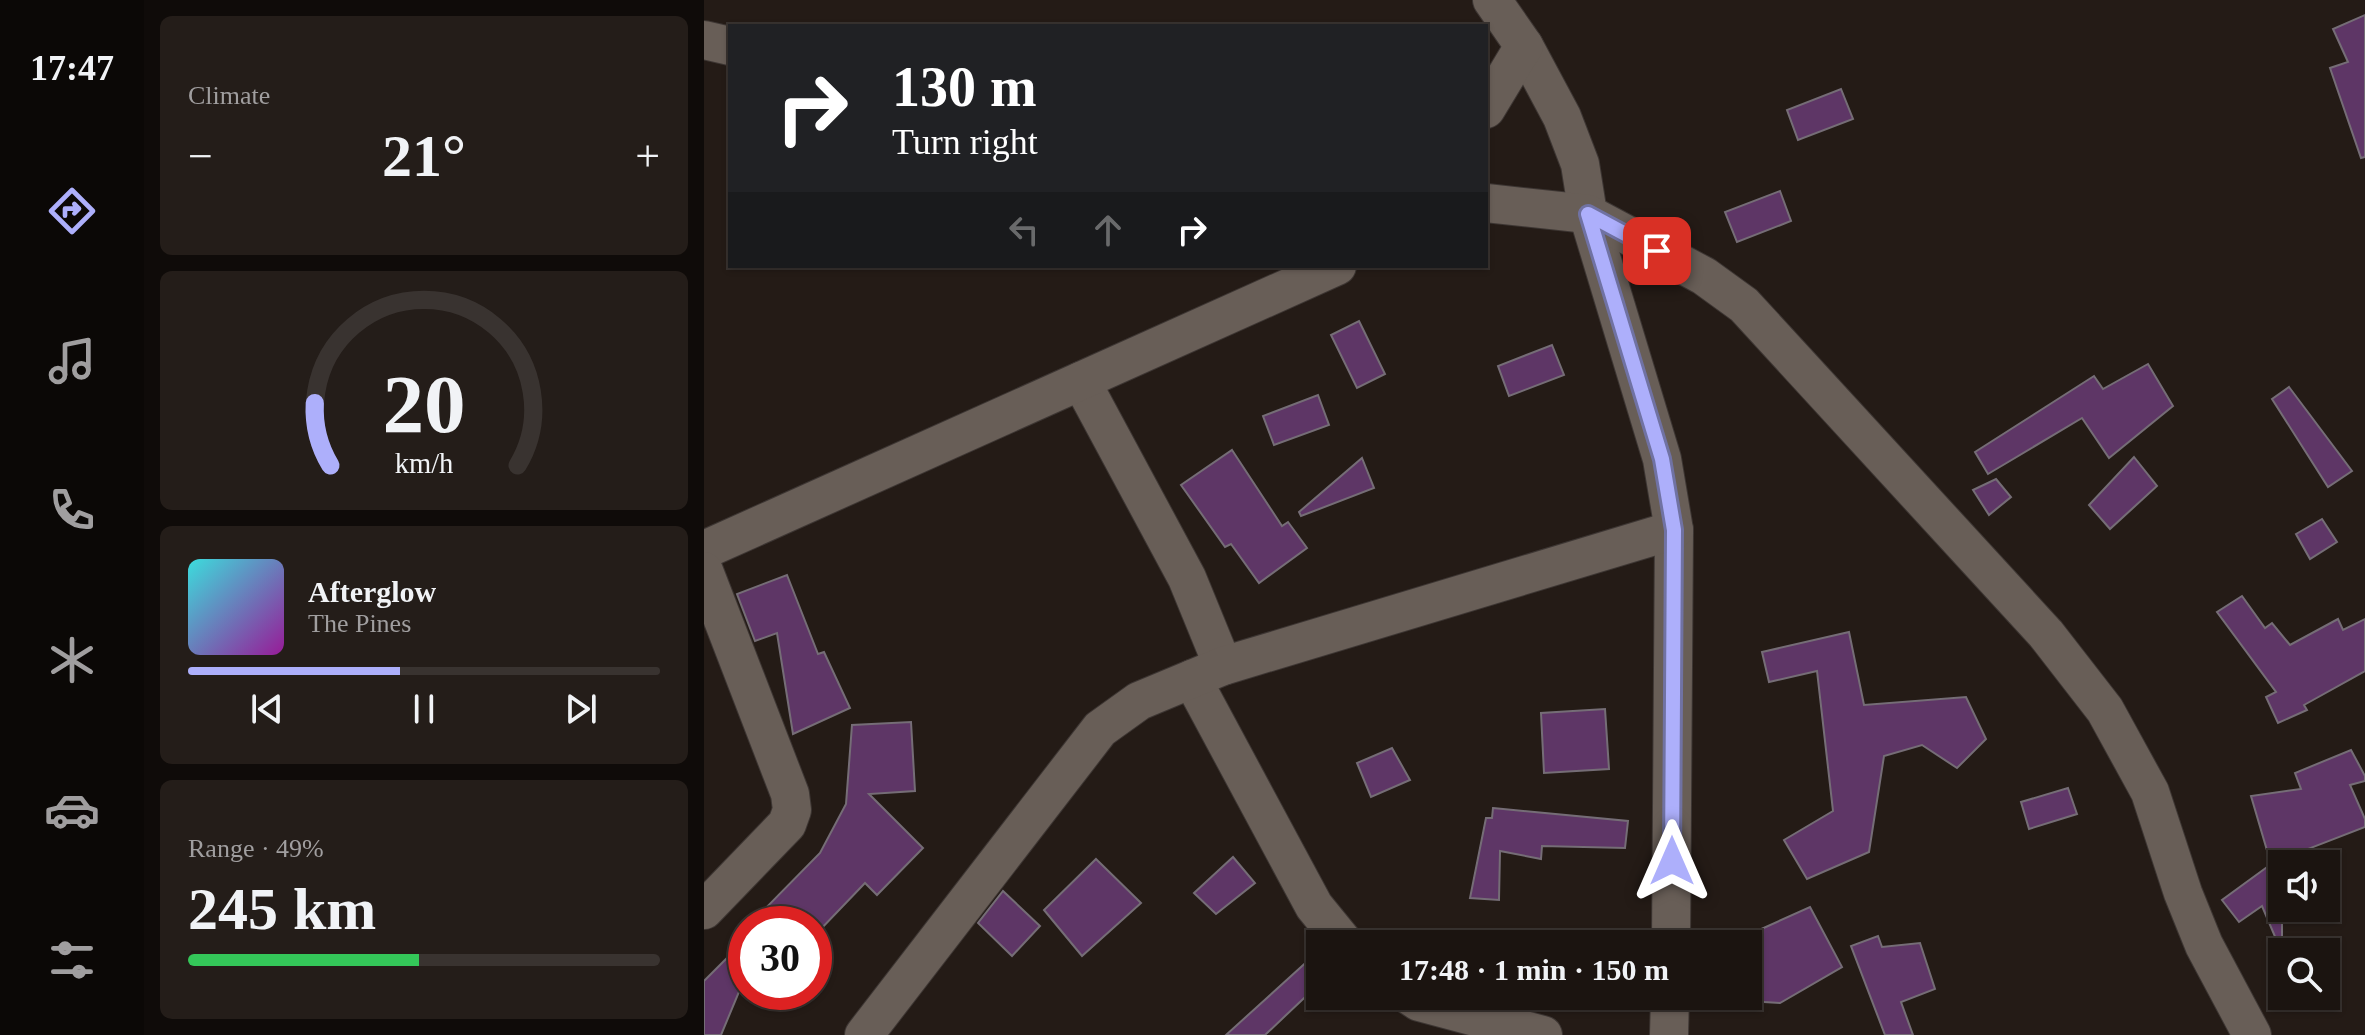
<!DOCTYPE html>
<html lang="en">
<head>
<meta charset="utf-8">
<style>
	:root { --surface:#1b1410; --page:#241d19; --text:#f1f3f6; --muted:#a09e9f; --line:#393330; --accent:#adaffb }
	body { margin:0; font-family:"Times New Roman",serif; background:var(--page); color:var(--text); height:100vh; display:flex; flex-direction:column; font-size:30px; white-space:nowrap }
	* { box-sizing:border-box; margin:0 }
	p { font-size:26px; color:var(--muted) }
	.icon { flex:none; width:44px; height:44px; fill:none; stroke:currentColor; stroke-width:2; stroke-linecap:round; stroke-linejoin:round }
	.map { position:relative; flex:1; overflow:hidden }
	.drawer { display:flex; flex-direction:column; gap:16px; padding:16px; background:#0f0b09; width:560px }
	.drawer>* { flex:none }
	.guide { position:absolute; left:24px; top:24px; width:760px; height:244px; border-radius:0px; box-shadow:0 2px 6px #0004,0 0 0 2px var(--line); background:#202124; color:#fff; overflow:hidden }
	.tools { position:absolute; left:1564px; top:850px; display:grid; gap:16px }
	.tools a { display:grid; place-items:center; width:72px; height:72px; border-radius:0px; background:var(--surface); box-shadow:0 2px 6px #0004,0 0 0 2px var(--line); font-size:40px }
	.speed { position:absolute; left:24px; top:906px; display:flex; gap:16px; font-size:40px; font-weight:700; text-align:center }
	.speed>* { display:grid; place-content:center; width:104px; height:104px; border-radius:50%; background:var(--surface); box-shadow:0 2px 6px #0004,0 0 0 2px var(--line); line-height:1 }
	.speed .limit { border:12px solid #d22; background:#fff; color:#111 }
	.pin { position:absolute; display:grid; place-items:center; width:68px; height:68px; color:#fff; margin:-34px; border-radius:16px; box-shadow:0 4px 12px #0006 }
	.me { position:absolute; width:88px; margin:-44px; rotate:0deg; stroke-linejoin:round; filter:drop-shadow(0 0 6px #0008) }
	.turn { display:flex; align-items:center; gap:28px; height:168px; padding:0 32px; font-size:36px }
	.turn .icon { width:104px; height:104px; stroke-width:2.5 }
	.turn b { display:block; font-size:56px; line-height:68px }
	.lanes { display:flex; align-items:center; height:76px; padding:0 32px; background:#0003; justify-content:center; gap:40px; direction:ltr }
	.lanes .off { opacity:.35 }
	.big { font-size:60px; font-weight:700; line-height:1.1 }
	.drawer .tile { flex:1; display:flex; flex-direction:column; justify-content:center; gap:12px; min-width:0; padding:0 28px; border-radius:12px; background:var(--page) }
	.drawer .dial { align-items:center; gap:0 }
	.dial svg { height:208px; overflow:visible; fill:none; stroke:var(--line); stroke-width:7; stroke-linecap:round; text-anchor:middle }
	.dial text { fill:var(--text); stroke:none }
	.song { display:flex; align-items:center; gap:24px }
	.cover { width:96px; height:96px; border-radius:12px; background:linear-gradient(135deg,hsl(180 70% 55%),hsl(300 70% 35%)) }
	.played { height:8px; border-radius:4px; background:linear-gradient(90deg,var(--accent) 45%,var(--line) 45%) }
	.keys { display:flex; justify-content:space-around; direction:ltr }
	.heat { display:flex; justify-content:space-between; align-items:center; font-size:44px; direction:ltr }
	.charge { height:12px; border-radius:6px; background:linear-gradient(90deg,#34c759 49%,var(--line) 0) }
	.trip { position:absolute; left:602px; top:930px; width:456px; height:80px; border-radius:0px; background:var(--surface); box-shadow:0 2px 6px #0004,0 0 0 2px var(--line); font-weight:700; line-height:80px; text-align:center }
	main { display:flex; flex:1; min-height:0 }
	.dock { display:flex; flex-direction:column; width:144px; justify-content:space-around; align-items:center; background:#0b0806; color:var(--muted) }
	.dock .icon { width:56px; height:56px }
	.dock .active { color:var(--accent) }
	.dock b { font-size:36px; color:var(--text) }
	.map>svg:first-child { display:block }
	.building { fill:#5e3666; stroke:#756d76; stroke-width:2 }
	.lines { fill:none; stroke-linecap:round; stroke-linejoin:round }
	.street-casing { stroke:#3d3633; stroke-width:40 }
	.street { stroke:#685e57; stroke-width:38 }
	.route-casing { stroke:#7072a3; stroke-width:20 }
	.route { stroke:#adaffb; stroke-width:14 }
</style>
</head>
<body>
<main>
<nav class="dock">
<b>17:47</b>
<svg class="icon active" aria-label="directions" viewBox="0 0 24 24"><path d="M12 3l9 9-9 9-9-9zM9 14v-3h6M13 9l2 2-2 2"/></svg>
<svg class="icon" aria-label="music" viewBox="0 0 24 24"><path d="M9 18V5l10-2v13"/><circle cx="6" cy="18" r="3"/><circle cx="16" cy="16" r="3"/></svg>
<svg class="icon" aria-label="phone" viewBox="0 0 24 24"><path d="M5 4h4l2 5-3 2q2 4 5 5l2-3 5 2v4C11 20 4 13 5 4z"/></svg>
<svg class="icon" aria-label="climate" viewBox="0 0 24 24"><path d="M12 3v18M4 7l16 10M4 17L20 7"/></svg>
<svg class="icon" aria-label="car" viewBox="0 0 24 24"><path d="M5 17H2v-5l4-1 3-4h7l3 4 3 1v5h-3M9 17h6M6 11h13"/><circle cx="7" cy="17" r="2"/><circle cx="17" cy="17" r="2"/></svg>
<svg class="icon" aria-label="filters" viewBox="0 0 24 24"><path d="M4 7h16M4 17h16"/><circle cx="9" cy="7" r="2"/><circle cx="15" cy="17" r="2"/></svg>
</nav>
<section class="drawer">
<div class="tile"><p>Climate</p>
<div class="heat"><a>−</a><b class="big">21°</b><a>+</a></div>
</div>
<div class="tile dial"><svg viewBox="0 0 100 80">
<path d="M14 69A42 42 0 1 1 86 69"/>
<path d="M14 69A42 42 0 0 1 8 45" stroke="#adaffb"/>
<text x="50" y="56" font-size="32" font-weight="700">20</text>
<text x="50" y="72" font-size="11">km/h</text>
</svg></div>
<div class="tile">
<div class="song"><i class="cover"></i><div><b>Afterglow</b><p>The Pines</p></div></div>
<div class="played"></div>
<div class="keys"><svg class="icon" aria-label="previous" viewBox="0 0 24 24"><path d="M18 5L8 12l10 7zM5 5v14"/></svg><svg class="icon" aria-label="pause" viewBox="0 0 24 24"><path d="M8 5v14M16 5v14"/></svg><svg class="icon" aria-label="next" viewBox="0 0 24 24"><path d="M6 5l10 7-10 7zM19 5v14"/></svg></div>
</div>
<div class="tile"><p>Range · 49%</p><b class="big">245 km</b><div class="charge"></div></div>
</section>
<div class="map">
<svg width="1661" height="1035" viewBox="0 0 1661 1035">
	<rect width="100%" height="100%" fill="#241b16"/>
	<!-- building -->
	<g class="building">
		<path d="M 1661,15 L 1661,157 L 1657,158 L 1626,68 L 1644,62 L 1629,29 Z"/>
		<path d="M 1137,89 L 1149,119 L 1094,140 L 1083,110 Z"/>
		<path d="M 1076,191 L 1087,221 L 1033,242 L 1021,212 Z"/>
		<path d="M 655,321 L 681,374 L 653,388 L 627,335 Z"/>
		<path d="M 848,345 L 860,375 L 805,396 L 794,366 Z"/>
		<path d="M 1444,364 L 1469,406 L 1405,458 L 1378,418 L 1284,474 L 1271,452 L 1390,376 L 1399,389 Z"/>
		<path d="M 1585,387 L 1648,471 L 1624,487 L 1568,399 Z"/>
		<path d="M 614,395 L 625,425 L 570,445 L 559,416 Z"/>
		<path d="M 528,450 L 578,526 L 584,522 L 603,548 L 555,583 L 527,544 L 521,547 L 477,485 Z"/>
		<path d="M 1430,457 L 1453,486 L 1406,529 L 1385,505 Z"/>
		<path d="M 658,458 L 670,488 L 597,516 L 595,512 Z"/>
		<path d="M 1292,479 L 1307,497 L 1285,515 L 1269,490 Z"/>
		<path d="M 1618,519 L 1633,542 L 1606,559 L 1592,534 Z"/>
		<path d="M 83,575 L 114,654 L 120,652 L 146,708 L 89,734 L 73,633 L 51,641 L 33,594 Z"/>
		<path d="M 1538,596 L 1561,628 L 1568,623 L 1586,645 L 1634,619 L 1639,630 L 1661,619 L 1661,671 L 1600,705 L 1603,710 L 1574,723 L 1562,697 L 1572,692 L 1513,612 Z"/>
		<path d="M 1145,632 L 1160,705 L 1262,697 L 1282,739 L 1253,768 L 1218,745 L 1180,756 L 1165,852 L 1103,879 L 1080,840 L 1129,811 L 1113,671 L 1065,682 L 1058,652 Z"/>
		<path d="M 901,709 L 905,769 L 840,773 L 837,713 Z"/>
		<path d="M 207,722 L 211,791 L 165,794 L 219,848 L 173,895 L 161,883 L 114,932 L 110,924 L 46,924 L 116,853 L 142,804 L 148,725 Z"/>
		<path d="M 688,748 L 706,780 L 667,797 L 653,763 Z"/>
		<path d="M 1647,750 L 1661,776 L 1661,781 L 1646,785 L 1661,819 L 1661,827 L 1578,859 L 1578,953 L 1558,906 L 1535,922 L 1518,900 L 1570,862 L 1567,864 L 1547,796 L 1597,789 L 1591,773 Z"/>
		<path d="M 1364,788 L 1373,814 L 1325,829 L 1317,802 Z"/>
		<path d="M 789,808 L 924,821 L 921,848 L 838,846 L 837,859 L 796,851 L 795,900 L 766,898 L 782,818 L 788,818 Z"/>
		<path d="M 529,857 L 551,883 L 512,914 L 490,893 Z"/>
		<path d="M 392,859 L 437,903 L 378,956 L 340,910 Z"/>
		<path d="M 299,891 L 336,926 L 308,956 L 274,923 Z"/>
		<path d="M 1106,907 L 1138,967 L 1076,1003 L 1044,1001 L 1044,935 Z"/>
		<path d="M 1174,936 L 1178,947 L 1216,943 L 1231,989 L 1197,1002 L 1209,1035 L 1181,1035 L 1147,946 Z"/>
		<path d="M 42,939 L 42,975 L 17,1035 L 0,1035 L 0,981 Z"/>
		<path d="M 607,958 L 616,968 L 616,983 L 561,1035 L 522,1035 Z"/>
	</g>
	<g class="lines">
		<!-- street casing -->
		<g class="street-casing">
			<g id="street">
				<path d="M 0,40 L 26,46"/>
				<path d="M 820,46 L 858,117 L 876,164 L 884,214 L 958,459 L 970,530 L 967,944"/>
				<path d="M 782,109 L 820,46 L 788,0"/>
				<path d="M 782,203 L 884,214 L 1000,276 L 1040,305 L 1342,634 L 1401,710 L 1446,792 L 1479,893 L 1500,945 L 1548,1035"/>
				<path d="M 377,381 L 483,578 L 519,666"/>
				<path d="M 0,550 L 633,266"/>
				<path d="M 0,571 L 86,794 L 88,810 L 83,824 L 0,910"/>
				<path d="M 488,679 L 610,906 L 641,944"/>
				<path d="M 706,996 L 715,1002 L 839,1035"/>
				<path d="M 160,1035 L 396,729 L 435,701 L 519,666 L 970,530"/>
				<path d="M 965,1035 L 966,996"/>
			</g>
		</g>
		<!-- street -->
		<use href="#street" class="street"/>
	</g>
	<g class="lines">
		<!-- route casing -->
		<g class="route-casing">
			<path id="route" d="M 953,251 L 884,214 L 958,459 L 970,530 L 968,861"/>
		</g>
		<!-- route -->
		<use href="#route" class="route"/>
	</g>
</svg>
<div class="tools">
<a><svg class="icon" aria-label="sound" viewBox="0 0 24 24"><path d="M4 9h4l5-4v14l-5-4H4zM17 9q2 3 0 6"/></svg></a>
<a><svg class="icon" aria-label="search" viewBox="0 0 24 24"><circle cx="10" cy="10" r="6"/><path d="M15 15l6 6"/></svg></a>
</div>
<div class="speed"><div class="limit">30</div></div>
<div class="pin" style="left:953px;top:251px;background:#d93025"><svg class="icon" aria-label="arrive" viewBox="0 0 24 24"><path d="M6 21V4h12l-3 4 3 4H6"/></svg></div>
<svg class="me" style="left:968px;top:861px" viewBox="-20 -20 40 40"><path d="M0-17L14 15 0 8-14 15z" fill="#adaffb" stroke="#fff" stroke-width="4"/></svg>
<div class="trip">17:48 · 1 min · 150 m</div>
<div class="guide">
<div class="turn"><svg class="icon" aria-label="right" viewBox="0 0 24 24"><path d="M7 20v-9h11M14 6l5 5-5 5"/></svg><div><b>130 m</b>Turn right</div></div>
<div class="lanes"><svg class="icon off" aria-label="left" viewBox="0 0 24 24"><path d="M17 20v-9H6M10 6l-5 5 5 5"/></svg><svg class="icon off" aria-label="ahead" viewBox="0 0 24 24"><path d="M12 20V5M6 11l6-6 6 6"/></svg><svg class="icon" aria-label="right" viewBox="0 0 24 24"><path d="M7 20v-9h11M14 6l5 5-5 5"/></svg></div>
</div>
</div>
</main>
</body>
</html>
